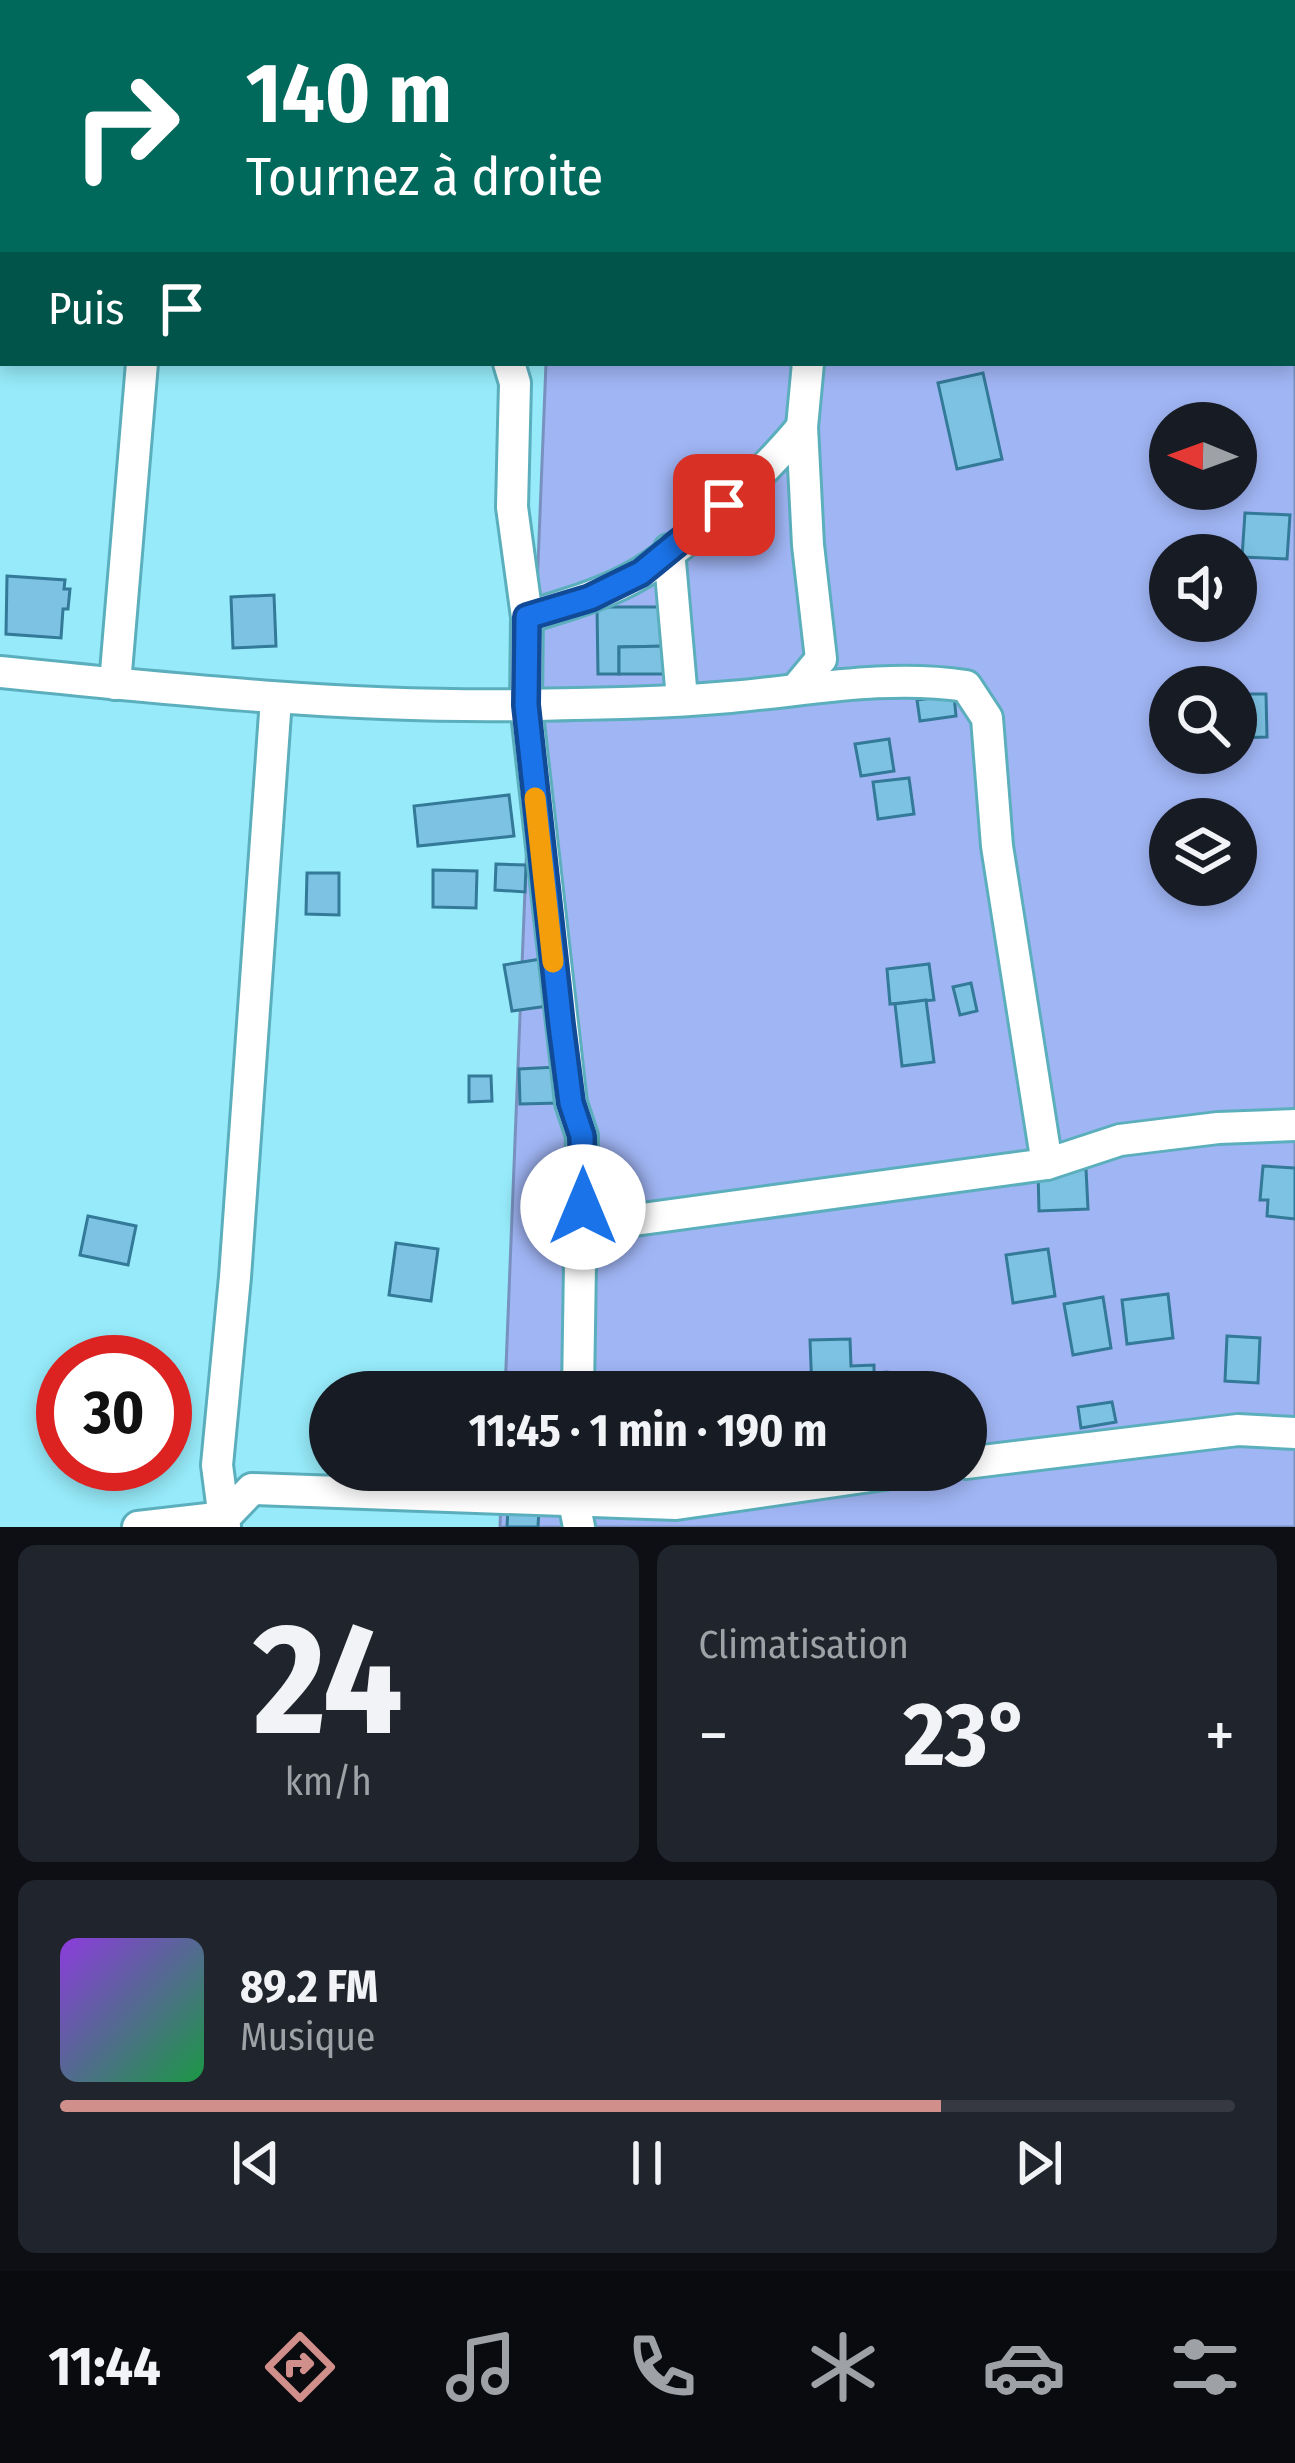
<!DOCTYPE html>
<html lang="fr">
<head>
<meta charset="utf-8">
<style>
	:root { --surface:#171b24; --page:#20242c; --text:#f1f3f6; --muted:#9ea1a6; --line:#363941; --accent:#d08f8b }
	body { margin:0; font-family:"Fira Sans Condensed",sans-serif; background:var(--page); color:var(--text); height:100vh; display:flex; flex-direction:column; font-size:45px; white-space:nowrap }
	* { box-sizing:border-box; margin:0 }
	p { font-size:39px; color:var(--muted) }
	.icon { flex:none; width:66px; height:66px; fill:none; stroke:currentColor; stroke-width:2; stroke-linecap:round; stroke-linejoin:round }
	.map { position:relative; height:1527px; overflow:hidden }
	.details { display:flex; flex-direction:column; gap:18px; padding:18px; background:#0d0f14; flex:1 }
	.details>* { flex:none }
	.top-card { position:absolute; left:0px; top:0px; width:1296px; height:366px; box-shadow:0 6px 18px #0003; background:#00695c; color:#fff; overflow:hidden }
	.needle { width:78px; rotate:271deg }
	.controls { position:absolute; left:1149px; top:402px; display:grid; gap:24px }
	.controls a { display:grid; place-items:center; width:108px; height:108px; border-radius:50%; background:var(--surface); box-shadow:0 6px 18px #0003; font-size:60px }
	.speed { position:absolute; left:36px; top:1335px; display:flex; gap:24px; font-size:60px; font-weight:700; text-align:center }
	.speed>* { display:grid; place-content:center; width:156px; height:156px; border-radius:50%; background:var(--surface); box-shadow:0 6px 18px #0003; line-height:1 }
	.speed .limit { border:18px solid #d22; background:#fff; color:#111 }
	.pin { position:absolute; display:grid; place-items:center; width:102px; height:102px; color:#fff; margin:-51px; border-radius:24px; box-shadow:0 6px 18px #0006 }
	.me { position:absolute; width:132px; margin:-66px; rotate:0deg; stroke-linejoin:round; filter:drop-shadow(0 0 9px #0008) }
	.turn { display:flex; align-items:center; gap:42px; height:252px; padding:0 48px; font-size:54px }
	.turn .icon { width:156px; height:156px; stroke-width:2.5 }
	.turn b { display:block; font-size:84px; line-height:102px }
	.then { display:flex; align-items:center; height:114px; padding:0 48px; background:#0003; gap:24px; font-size:45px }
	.big { font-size:90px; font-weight:700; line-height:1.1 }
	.details .widget { flex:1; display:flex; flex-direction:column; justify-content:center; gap:18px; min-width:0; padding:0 42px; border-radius:18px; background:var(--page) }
	.details .dial { align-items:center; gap:0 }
	.dial b { font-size:156px; line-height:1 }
	.song { display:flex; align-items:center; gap:36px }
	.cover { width:144px; height:144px; border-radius:18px; background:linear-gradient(135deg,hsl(270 70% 55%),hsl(140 70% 35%)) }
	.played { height:12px; border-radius:6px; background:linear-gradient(90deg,var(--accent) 75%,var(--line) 75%) }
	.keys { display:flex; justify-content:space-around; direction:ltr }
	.heat { display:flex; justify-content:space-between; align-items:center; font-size:66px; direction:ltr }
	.details .tiles { flex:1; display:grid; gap:18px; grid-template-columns:1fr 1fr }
	.widget:last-child { grid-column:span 2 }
	.trip { position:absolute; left:309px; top:1371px; width:678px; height:120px; border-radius:60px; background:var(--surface); box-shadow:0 6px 18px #0003; font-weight:700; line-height:120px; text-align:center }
	.tab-bar { display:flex; height:192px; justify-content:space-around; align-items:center; background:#090b0e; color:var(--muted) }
	.tab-bar .icon { width:84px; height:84px }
	.tab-bar .current { color:var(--accent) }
	.tab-bar b { font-size:54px; color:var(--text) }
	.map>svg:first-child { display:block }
	.water { fill:#a0b5f4; stroke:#7891bf; stroke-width:3; fill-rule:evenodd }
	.building { fill:#7dc2e3; stroke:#337998; stroke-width:3 }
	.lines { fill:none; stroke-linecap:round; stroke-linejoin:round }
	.street-casing { stroke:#5bafbd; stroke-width:36 }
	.street { stroke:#fff; stroke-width:30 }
	.route-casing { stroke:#114b97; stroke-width:30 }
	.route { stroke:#1a73e8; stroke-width:21 }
	.slow { stroke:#f59e0b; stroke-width:21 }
</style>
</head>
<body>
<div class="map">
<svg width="1295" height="1527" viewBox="0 0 1295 1527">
	<rect width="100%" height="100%" fill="#96eaf9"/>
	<!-- water -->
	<path class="water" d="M 560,0 L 1295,0 L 1295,1527 L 500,1527 L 502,1470 L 966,1470 L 966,1392 L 505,1392 L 546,363 L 1293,363 L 1293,3 L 560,3 ZM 1170,423 L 1236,423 L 1236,489 L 1170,489 ZM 1170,555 L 1236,555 L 1236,621 L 1170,621 ZM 1170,687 L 1236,687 L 1236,753 L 1170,753 ZM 1170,819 L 1236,819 L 1236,885 L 1170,885 Z"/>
	<!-- building -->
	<g class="building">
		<path d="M 983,373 L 1002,459 L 957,469 L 938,383 Z"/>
		<path d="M 1245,513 L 1290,515 L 1287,559 L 1242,557 Z"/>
		<path d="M 7,576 L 65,580 L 64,589 L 70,589 L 68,609 L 63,609 L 61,638 L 6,634 Z"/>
		<path d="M 274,595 L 276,646 L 233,648 L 231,597 Z"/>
		<path d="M 597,607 L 669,607 L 670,646 L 619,647 L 619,674 L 598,674 Z"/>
		<path d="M 670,646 L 670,674 L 619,674 L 619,647 Z"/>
		<path d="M 1236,694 L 1266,694 L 1267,737 L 1236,738 Z"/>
		<path d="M 954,695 L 956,716 L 920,721 L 917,700 Z"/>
		<path d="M 889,739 L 894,771 L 861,776 L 855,744 Z"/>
		<path d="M 909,778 L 914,814 L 878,819 L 873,782 Z"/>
		<path d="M 509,795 L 514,836 L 418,846 L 414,806 Z"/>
		<path d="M 496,864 L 526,865 L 525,892 L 495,890 Z"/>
		<path d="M 433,870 L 477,871 L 476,908 L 433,907 Z"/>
		<path d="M 307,873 L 339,873 L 339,915 L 306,914 Z"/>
		<path d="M 541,959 L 548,1006 L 512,1011 L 504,965 Z"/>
		<path d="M 929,964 L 934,1000 L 890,1004 L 887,969 Z"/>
		<path d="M 971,983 L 977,1011 L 960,1015 L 953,987 Z"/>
		<path d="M 926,1000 L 934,1062 L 902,1066 L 895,1004 Z"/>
		<path d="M 557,1067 L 559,1103 L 520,1104 L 519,1069 Z"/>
		<path d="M 469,1076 L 491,1076 L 492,1101 L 469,1102 Z"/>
		<path d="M 1263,1166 L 1295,1168 L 1295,1219 L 1267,1216 L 1268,1200 L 1260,1200 Z"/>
		<path d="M 1086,1169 L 1088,1209 L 1039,1211 L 1038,1171 Z"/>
		<path d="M 88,1216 L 136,1226 L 128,1265 L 80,1255 Z"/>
		<path d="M 396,1243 L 438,1249 L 431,1301 L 389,1295 Z"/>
		<path d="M 1048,1249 L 1055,1296 L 1013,1303 L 1006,1255 Z"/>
		<path d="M 1168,1294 L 1173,1338 L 1127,1344 L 1122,1300 Z"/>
		<path d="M 1103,1297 L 1111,1348 L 1073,1355 L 1064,1304 Z"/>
		<path d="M 1227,1336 L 1260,1338 L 1258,1383 L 1225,1381 Z"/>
		<path d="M 850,1339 L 851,1366 L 874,1365 L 874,1373 L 887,1372 L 887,1392 L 812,1392 L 810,1340 Z"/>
		<path d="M 372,1374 L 418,1375 L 418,1392 L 372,1392 Z"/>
		<path d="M 1112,1402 L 1116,1422 L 1081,1428 L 1078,1407 Z"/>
		<path d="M 508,1508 L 539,1508 L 538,1527 L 507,1527 Z"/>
	</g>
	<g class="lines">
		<!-- street casing -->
		<g class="street-casing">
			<g id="street">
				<path d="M 259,3 L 260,0"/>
				<path d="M 512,3 L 512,0"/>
				<path d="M 872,3 L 873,0"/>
				<path d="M 1293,167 L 1295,167"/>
				<path d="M 0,217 L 3,217"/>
				<path d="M 509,363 L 515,383 L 512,507 L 527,617 L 526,705 L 571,1103 L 582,1136 L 578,1392"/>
				<path d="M 669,550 L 682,699"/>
				<path d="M 527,617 C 566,605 606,594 641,573 C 690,543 766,471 802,427"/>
				<path d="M 0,672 C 176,690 352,708 529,705 C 595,704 664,703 730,697 C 809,690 887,674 966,686 L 987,718 L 997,846 L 1047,1164"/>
				<path d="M 115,684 L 142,363"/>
				<path d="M 796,689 L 821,659 L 808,545 L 802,427 L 808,363"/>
				<path d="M 582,1243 L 620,1222 L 1047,1164 L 1120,1140 L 1218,1128 L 1295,1125"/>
				<path d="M 966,1463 L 1238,1430 L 1295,1433"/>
				<path d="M 575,1470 L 574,1502 L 579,1527"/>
				<path d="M 138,1527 L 225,1517 L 252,1489 L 676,1504 L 912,1470"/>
				<path d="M 225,1527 L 217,1465 L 235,1277 L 276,699"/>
			</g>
		</g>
		<!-- street -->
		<use href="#street" class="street"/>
	</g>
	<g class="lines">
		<!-- route casing -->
		<g class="route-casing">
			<path id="route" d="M 583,1207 L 582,1136 L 571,1103 L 561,1025 L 526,705 L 527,617 L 590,598 L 641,573 L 724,505"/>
		</g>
		<!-- route -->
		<use href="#route" class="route"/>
		<!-- slow -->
		<path class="slow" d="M 535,798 L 553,962"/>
	</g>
</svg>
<div class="controls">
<a><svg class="needle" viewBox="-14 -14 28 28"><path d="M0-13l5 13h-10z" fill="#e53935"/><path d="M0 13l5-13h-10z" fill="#9ea1a6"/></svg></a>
<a><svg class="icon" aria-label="sound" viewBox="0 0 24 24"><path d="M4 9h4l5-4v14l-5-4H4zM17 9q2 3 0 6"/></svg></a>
<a><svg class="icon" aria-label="search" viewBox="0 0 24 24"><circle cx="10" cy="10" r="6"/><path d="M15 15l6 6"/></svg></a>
<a><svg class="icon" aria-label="layers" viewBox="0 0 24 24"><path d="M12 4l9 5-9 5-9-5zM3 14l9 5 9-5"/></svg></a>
</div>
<div class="speed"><div class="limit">30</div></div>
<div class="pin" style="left:724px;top:505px;background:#d93025"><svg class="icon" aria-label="arrive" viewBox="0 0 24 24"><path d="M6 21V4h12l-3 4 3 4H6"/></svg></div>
<svg class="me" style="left:583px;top:1207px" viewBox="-20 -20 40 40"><circle r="19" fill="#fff"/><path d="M0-13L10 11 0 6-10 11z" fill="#1a73e8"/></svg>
<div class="trip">11:45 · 1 min · 190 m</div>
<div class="top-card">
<div class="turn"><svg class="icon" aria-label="right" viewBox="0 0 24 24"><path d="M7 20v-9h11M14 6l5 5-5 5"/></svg><div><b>140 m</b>Tournez à droite</div></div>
<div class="then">Puis<svg class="icon" aria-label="arrive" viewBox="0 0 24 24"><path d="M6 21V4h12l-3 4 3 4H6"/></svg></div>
</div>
</div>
<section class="details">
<div class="tiles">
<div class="widget dial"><b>24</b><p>km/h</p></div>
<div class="widget"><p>Climatisation</p>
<div class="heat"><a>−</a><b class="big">23°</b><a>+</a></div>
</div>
<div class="widget">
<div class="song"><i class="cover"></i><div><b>89.2 FM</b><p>Musique</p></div></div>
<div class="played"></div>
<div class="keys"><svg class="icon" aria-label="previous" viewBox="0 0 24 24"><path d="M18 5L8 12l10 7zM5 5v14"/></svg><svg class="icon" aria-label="pause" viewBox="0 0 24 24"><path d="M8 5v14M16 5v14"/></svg><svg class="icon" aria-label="next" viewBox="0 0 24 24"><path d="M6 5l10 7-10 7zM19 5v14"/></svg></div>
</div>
</div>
</section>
<nav class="tab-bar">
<b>11:44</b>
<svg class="icon current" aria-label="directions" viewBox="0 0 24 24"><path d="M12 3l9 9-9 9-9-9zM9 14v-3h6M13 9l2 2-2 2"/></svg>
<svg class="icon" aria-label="music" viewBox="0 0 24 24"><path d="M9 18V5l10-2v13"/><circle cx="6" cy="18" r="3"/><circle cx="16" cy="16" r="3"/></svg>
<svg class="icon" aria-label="phone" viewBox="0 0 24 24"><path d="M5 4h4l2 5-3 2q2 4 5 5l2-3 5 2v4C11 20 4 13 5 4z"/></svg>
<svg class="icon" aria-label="climate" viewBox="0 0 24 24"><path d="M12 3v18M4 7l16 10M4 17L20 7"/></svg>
<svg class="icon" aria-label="car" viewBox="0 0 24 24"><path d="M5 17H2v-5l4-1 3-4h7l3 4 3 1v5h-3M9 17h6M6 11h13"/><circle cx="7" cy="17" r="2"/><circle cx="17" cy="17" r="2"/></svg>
<svg class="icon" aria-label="filters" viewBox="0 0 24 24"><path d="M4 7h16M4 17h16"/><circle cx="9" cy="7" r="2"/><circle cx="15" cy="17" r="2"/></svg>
</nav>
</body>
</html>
